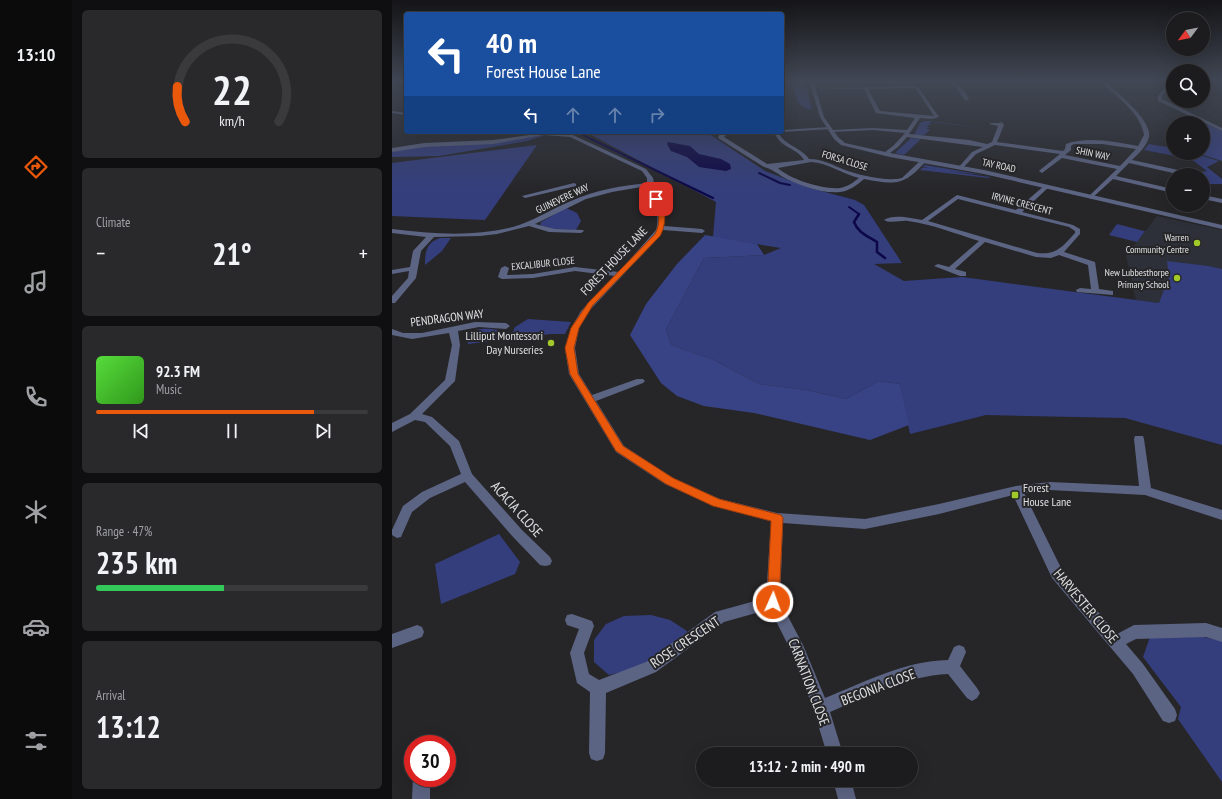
<!DOCTYPE html>
<html lang="en">
<head>
<meta charset="utf-8">
<style>
	:root { --surface:#1c1c1f; --page:#29292c; --text:#f1f3f6; --muted:#a0a1a4; --line:#3a3a3d; --accent:#ea580c }
	body { margin:0; font-family:"PT Sans Narrow",sans-serif; background:var(--page); color:var(--text); height:100vh; display:flex; flex-direction:column; font-size:15px; white-space:nowrap }
	* { box-sizing:border-box; margin:0 }
	p { font-size:13px; color:var(--muted) }
	.icon { flex:none; width:22px; height:22px; fill:none; stroke:currentColor; stroke-width:2; stroke-linecap:round; stroke-linejoin:round }
	.map { position:relative; flex:1; overflow:hidden }
	.panel { display:flex; flex-direction:column; gap:10px; padding:10px; background:#0f0f11; width:320px }
	.panel>* { flex:none }
	.top-card { position:absolute; left:12px; top:12px; width:380px; height:122px; border-radius:4px; box-shadow:0 4px 16px #0002,0 0 0 1px var(--line); background:#1a4fa0; color:#fff; overflow:hidden }
	.needle { width:26px; rotate:238deg }
	.controls { position:absolute; left:774px; top:12px; display:grid; gap:8px }
	.controls a { display:grid; place-items:center; width:44px; height:44px; border-radius:50%; background:var(--surface); box-shadow:0 4px 16px #0002,0 0 0 1px var(--line); font-size:20px }
	.speed { position:absolute; left:12px; top:735px; display:flex; gap:8px; font-size:20px; font-weight:700; text-align:center }
	.speed>* { display:grid; place-content:center; width:52px; height:52px; border-radius:50%; background:var(--surface); box-shadow:0 4px 16px #0002,0 0 0 1px var(--line); line-height:1 }
	.speed .limit { border:6px solid #d22; background:#fff; color:#111 }
	.pin { position:absolute; display:grid; place-items:center; width:34px; height:34px; color:#fff; margin:-17px; border-radius:8px; box-shadow:0 2px 6px #0006 }
	.me { position:absolute; width:44px; margin:-22px; rotate:2deg; stroke-linejoin:round; filter:drop-shadow(0 0 3px #0008) }
	.turn { display:flex; align-items:center; gap:14px; height:84px; padding:0 16px; font-size:18px }
	.turn .icon { width:52px; height:52px; stroke-width:2.5 }
	.turn b { display:block; font-size:28px; line-height:34px }
	.lanes { display:flex; align-items:center; height:38px; padding:0 16px; background:#0003; justify-content:center; gap:20px; direction:ltr }
	.lanes .off { opacity:.35 }
	.big { font-size:30px; font-weight:700; line-height:1.1 }
	.panel .card { flex:1; display:flex; flex-direction:column; justify-content:center; gap:6px; min-width:0; padding:0 14px; border-radius:6px; background:var(--page) }
	.panel .dial { align-items:center; gap:0 }
	.dial svg { height:104px; overflow:visible; fill:none; stroke:var(--line); stroke-width:7; stroke-linecap:round; text-anchor:middle }
	.dial text { fill:var(--text); stroke:none }
	.song { display:flex; align-items:center; gap:12px }
	.cover { width:48px; height:48px; border-radius:6px; background:linear-gradient(135deg,hsl(110 70% 55%),hsl(110 70% 35%)) }
	.played { height:4px; border-radius:2px; background:linear-gradient(90deg,var(--accent) 80%,var(--line) 80%) }
	.keys { display:flex; justify-content:space-around; direction:ltr }
	.heat { display:flex; justify-content:space-between; align-items:center; font-size:22px; direction:ltr }
	.charge { height:6px; border-radius:3px; background:linear-gradient(90deg,#34c759 47%,var(--line) 0) }
	.trip { position:absolute; left:304px; top:747px; width:222px; height:40px; border-radius:20px; background:var(--surface); box-shadow:0 4px 16px #0002,0 0 0 1px var(--line); font-weight:700; line-height:40px; text-align:center }
	main { display:flex; flex:1; min-height:0 }
	.dock { display:flex; flex-direction:column; width:72px; justify-content:space-around; align-items:center; background:#0b0b0c; color:var(--muted) }
	.dock .icon { width:28px; height:28px }
	.dock .active { color:var(--accent) }
	.dock b { font-size:18px; color:var(--text) }
	.map>svg:first-child { display:block }
	.built { fill:#2d3038 }
	.green { fill:#343e7d }
	.forest { fill:#384386 }
	.water { fill:#0c0747 }
	.lines { fill:none; stroke-linecap:round; stroke-linejoin:round }
	.stream-far2 { stroke:#0c0747; stroke-width:1.5 }
	.stream-far1 { stroke:#0c0747; stroke-width:2 }
	.stream { stroke:#0c0747; stroke-width:2.5 }
	.minor { fill:#5c6483; fill-rule:evenodd }
	.tertiary { fill:#5c6483; fill-rule:evenodd }
	.route { fill:#ea580c; stroke:#983908 }
	.poi-dot { fill:#a1c929; stroke:#262629; stroke-width:1.5 }
	.labels { text-anchor:middle; stroke-width:4; stroke-linejoin:round; paint-order:stroke }
	.far-street-label { font-size:10px; fill:#dfe0e2; stroke:#262629 }
	.far-poi-label { font-size:10px; fill:#dfe0e2; stroke:#262629; text-anchor:end }
	.street-label { font-size:12px; fill:#dfe0e2; stroke:#262629 }
	.poi-label { font-size:12px; fill:#dfe0e2; stroke:#262629; text-anchor:end }
	.near-street-label { font-size:14px; fill:#dfe0e2; stroke:#262629 }
</style>
</head>
<body>
<main>
<nav class="dock">
<b>13:10</b>
<svg class="icon active" aria-label="directions" viewBox="0 0 24 24"><path d="M12 3l9 9-9 9-9-9zM9 14v-3h6M13 9l2 2-2 2"/></svg>
<svg class="icon" aria-label="music" viewBox="0 0 24 24"><path d="M9 18V5l10-2v13"/><circle cx="6" cy="18" r="3"/><circle cx="16" cy="16" r="3"/></svg>
<svg class="icon" aria-label="phone" viewBox="0 0 24 24"><path d="M5 4h4l2 5-3 2q2 4 5 5l2-3 5 2v4C11 20 4 13 5 4z"/></svg>
<svg class="icon" aria-label="climate" viewBox="0 0 24 24"><path d="M12 3v18M4 7l16 10M4 17L20 7"/></svg>
<svg class="icon" aria-label="car" viewBox="0 0 24 24"><path d="M5 17H2v-5l4-1 3-4h7l3 4 3 1v5h-3M9 17h6M6 11h13"/><circle cx="7" cy="17" r="2"/><circle cx="17" cy="17" r="2"/></svg>
<svg class="icon" aria-label="filters" viewBox="0 0 24 24"><path d="M4 7h16M4 17h16"/><circle cx="9" cy="7" r="2"/><circle cx="15" cy="17" r="2"/></svg>
</nav>
<section class="panel">
<div class="card dial"><svg viewBox="0 0 100 80">
<path d="M14 69A42 42 0 1 1 86 69"/>
<path d="M14 69A42 42 0 0 1 8 42" stroke="#ea580c"/>
<text x="50" y="56" font-size="32" font-weight="700">22</text>
<text x="50" y="72" font-size="11">km/h</text>
</svg></div>
<div class="card"><p>Climate</p>
<div class="heat"><a>−</a><b class="big">21°</b><a>+</a></div>
</div>
<div class="card">
<div class="song"><i class="cover"></i><div><b>92.3 FM</b><p>Music</p></div></div>
<div class="played"></div>
<div class="keys"><svg class="icon" aria-label="previous" viewBox="0 0 24 24"><path d="M18 5L8 12l10 7zM5 5v14"/></svg><svg class="icon" aria-label="pause" viewBox="0 0 24 24"><path d="M8 5v14M16 5v14"/></svg><svg class="icon" aria-label="next" viewBox="0 0 24 24"><path d="M6 5l10 7-10 7zM19 5v14"/></svg></div>
</div>
<div class="card"><p>Range · 47%</p><b class="big">235 km</b><div class="charge"></div></div>
<div class="card"><p>Arrival</p><b class="big">13:12</b></div>
</section>
<div class="map">
<svg width="830" height="799" viewBox="0 0 830 799">
	<rect width="100%" height="100%" fill="#262629"/>
	<!-- built -->
	<path class="built" d="M 765,216 L 830,230 L 830,312 L 744,300 L 734,256 Z"/>
	<!-- green -->
	<g class="green">
		<path d="M 399,80 L 412,80 L 420,109 C 404,109 403,93 399,80 Z"/>
		<path d="M 533,121 L 536,121 L 604,129 L 539,122 L 537,124 L 541,125 L 536,125 L 535,127 L 539,128 L 534,128 L 538,130 L 532,135 L 522,135 L 528,123 Z"/>
		<path d="M 194,132 L 314,132 L 373,171 L 418,188 L 463,200 L 472,205 L 510,263 L 482,264 L 512,281 L 570,277 L 767,303 L 777,277 L 775,261 L 816,266 L 830,269 L 830,445 L 733,418 L 594,415 L 518,434 L 508,384 L 487,381 L 454,399 L 414,390 L 367,384 L 322,360 L 279,345 L 274,329 L 312,258 L 372,255 L 389,248 L 321,237 L 324,202 Z"/>
		<path d="M 154,135 L 135,141 L 47,156 L 0,157 L 0,151 L 29,146 L 96,143 Z"/>
		<path d="M 519,138 L 529,139 L 512,155 L 503,153 Z"/>
		<path d="M 757,144 L 781,148 L 781,153 L 801,153 L 827,161 L 815,167 L 830,179 L 830,184 L 811,184 L 811,175 L 798,175 L 811,174 L 808,172 L 815,171 L 799,159 L 752,150 Z"/>
		<path d="M 145,145 L 93,220 L 0,216 L 0,163 Z"/>
		<path d="M 533,165 L 591,175 L 554,171 L 598,177 L 596,178 L 528,170 L 530,168 L 537,168 L 530,167 Z"/>
		<path d="M 174,208 L 185,213 L 189,221 L 184,230 L 161,229 L 148,225 L 149,222 Z"/>
		<path d="M 725,224 L 752,231 L 753,231 L 745,242 L 717,235 Z"/>
		<path d="M 48,238 L 59,238 L 50,251 L 33,265 C 33,252 34,243 48,238 Z"/>
		<path d="M 136,319 L 179,322 L 173,334 L 159,334 L 76,344 L 74,334 C 85,328 94,328 106,330 L 108,334 L 121,332 L 123,327 Z"/>
		<path d="M 107,534 L 128,562 L 123,574 L 49,604 L 43,564 Z"/>
		<path d="M 259,615 L 278,620 L 295,631 L 295,636 L 274,652 L 242,669 L 217,675 L 202,662 L 202,640 L 214,624 L 232,616 Z"/>
		<path d="M 788,632 L 830,641 L 830,782 L 786,719 L 789,707 L 751,657 L 758,637 Z"/>
	</g>
	<!-- forest -->
	<g class="forest">
		<path d="M 811,125 L 816,125 L 830,131 L 830,161 L 805,153 L 811,153 Z"/>
		<path d="M 313,235 L 365,244 L 372,255 L 312,258 L 274,329 L 279,345 L 322,360 L 367,384 L 414,390 L 454,399 L 487,381 L 508,384 L 517,425 L 478,440 L 362,413 L 312,406 L 285,396 L 269,383 L 238,335 L 254,304 L 285,264 Z"/>
	</g>
	<!-- water -->
	<path class="water" d="M 276,142 L 298,146 L 307,154 L 329,159 L 338,164 L 339,169 L 334,171 L 307,167 L 295,157 L 279,151 L 275,144 Z"/>
	<g class="lines">
		<!-- stream-far2 -->
		<path class="stream-far2" d="M 185,132 L 201,140"/>
		<!-- stream-far1 -->
		<g class="stream-far1">
			<path d="M 199,139 L 321,198"/>
			<path d="M 367,173 L 388,183 L 398,185"/>
			<path d="M 457,207 L 467,214 L 466,215"/>
		</g>
		<!-- stream -->
		<path class="stream" d="M 467,214 L 462,222 C 466,233 476,236 485,242 L 485,252 L 493,258"/>
		<!-- minor -->
		<g class="minor">
			<path d="M 552,80 C 563,80 574,90 577,100 L 573,100 L 562,85 Z"/>
			<path d="M 610,80 L 615,80 L 619,83 L 616,84 Z"/>
			<path d="M 666,80 L 670,80 L 672,82 L 669,83 Z"/>
			<path d="M 706,80 L 710,80 C 722,89 760,120 757,136 C 756,145 746,154 740,160 L 791,171 L 807,171 L 810,173 L 809,174 L 790,175 L 737,163 L 724,176 L 781,189 L 781,193 L 721,179 L 699,199 L 697,198 L 697,196 L 725,169 L 670,158 L 650,173 L 647,171 L 648,170 L 668,154 L 603,145 L 584,154 L 569,170 L 566,168 L 580,152 L 591,147 L 515,137 L 506,147 L 494,156 L 492,155 L 492,153 L 502,145 L 513,133 L 481,130 L 439,132 L 437,131 L 439,130 L 481,128 L 515,130 L 523,118 L 484,113 L 472,89 L 419,89 L 521,86 L 526,87 L 547,117 L 540,119 L 528,118 L 517,134 L 577,140 L 595,144 L 600,142 L 606,126 L 597,124 L 599,123 L 607,123 L 610,122 L 612,125 L 605,142 L 671,151 L 673,149 L 674,144 C 695,136 724,142 746,146 L 752,135 C 749,112 722,95 706,80 ZM 521,88 L 524,89 L 542,116 L 488,111 L 476,89 ZM 682,144 L 710,144 L 744,149 L 728,166 L 673,155 L 679,150 L 679,146 Z"/>
			<path d="M 769,80 L 773,80 L 778,86 L 770,96 L 770,99 L 830,128 L 830,131 L 766,101 L 766,96 L 774,86 Z"/>
			<path d="M 0,111 L 14,113 L 14,115 L 0,113 Z"/>
			<path d="M 437,127 L 439,129 L 390,132 L 388,132 L 390,132 L 390,130 Z"/>
			<path d="M 367,132 L 334,135 L 332,137 L 375,164 L 412,160 C 403,146 390,150 382,132 L 386,132 C 393,146 409,147 417,159 C 431,159 440,165 453,170 C 466,175 496,182 510,178 L 529,160 L 534,161 C 512,186 504,185 472,179 C 465,185 457,191 448,192 C 430,194 406,185 391,177 C 383,172 380,169 372,167 L 326,138 L 327,135 L 333,133 ZM 419,162 C 436,163 451,174 467,178 C 462,182 455,187 448,188 C 432,190 397,179 386,168 Z"/>
			<path d="M 152,133 L 181,135 L 254,169 L 261,178 L 264,194 L 273,215 L 272,226 L 310,229 L 313,231 L 310,233 L 271,230 L 264,240 L 196,312 L 187,328 L 183,348 L 187,374 L 200,395 L 245,379 L 251,379 L 253,381 L 251,383 L 204,401 L 232,446 L 281,478 L 328,499 L 385,513 L 473,519 L 547,504 L 624,486 L 658,482 L 747,486 L 742,439 L 743,436 L 751,436 L 752,439 L 759,488 L 830,510 L 830,520 L 753,495 L 658,490 L 632,493 L 670,570 L 725,634 L 742,625 L 814,623 L 830,628 L 830,642 L 814,637 L 744,639 L 734,644 L 751,664 L 783,709 L 785,715 L 783,721 L 777,723 L 771,721 L 741,674 L 660,578 L 621,495 L 547,514 L 473,529 L 391,523 L 388,601 L 411,645 L 433,698 C 473,682 512,661 556,660 L 562,647 L 567,645 L 572,647 L 574,652 L 568,666 L 585,688 L 588,693 L 585,698 L 580,701 L 575,698 L 556,674 C 514,676 476,696 438,712 L 451,754 L 435,754 L 421,708 L 400,653 L 378,609 L 332,622 L 264,672 L 214,693 L 213,753 L 211,759 L 205,761 L 199,759 L 197,753 L 198,692 L 185,683 L 178,653 L 187,629 L 175,625 L 173,620 L 175,615 L 180,614 L 200,621 L 202,626 L 192,653 L 197,674 L 207,680 L 254,662 L 323,612 L 374,598 L 379,521 L 321,506 L 273,484 L 224,452 L 177,374 L 173,348 L 179,328 L 189,311 L 223,276 L 183,271 L 141,278 L 110,279 L 106,277 L 109,268 L 113,266 L 117,268 L 115,275 L 141,274 L 183,267 L 227,272 L 264,230 C 269,214 260,202 255,186 L 220,192 L 194,199 L 143,224 L 163,229 L 191,230 L 192,231 L 189,233 L 157,232 L 137,226 L 105,234 L 88,236 L 42,237 L 29,251 L 24,278 L 3,303 L 0,303 L 0,296 L 16,278 L 17,271 L 0,274 L 0,270 L 18,267 L 21,251 L 34,237 L 0,233 L 0,229 C 40,234 81,237 121,227 C 142,221 159,209 179,201 C 203,190 229,186 255,183 L 255,178 L 250,171 L 178,137 L 152,135 L 101,144 L 32,147 L 0,152 L 0,148 L 32,143 L 101,140 Z"/>
			<path d="M 182,183 L 184,184 L 184,186 L 133,198 L 130,196 Z"/>
			<path d="M 653,185 L 658,186 L 630,212 L 681,225 L 688,229 L 688,234 L 672,252 L 703,262 L 707,289 L 721,291 L 721,295 L 685,292 L 684,290 L 688,288 L 699,289 L 696,265 L 667,255 L 659,258 L 644,257 L 593,242 L 563,269 L 574,272 L 574,276 L 568,276 L 542,266 L 546,264 L 557,267 L 587,241 C 564,234 540,224 516,221 C 509,220 498,224 492,220 C 501,214 519,218 530,220 L 565,195 L 624,210 ZM 566,199 L 677,227 L 683,231 L 683,233 C 670,247 665,255 645,253 L 536,221 Z"/>
			<path d="M 811,195 L 830,199 L 830,203 L 811,199 Z"/>
			<path d="M 83,322 L 114,323 L 118,326 L 114,329 L 87,327 L 66,331 L 68,345 L 63,381 L 30,414 L 40,417 L 67,441 L 80,474 L 130,530 L 158,557 L 160,561 L 158,565 L 153,566 L 148,565 L 122,538 L 73,482 L 38,498 L 20,512 L 9,537 L 5,538 L 0,535 L 0,530 L 11,506 L 30,492 L 69,474 L 58,446 L 33,422 L 23,420 L 0,432 L 0,423 L 18,414 L 53,380 L 60,345 L 57,333 L 20,339 L 0,335 L 0,329 L 11,333 L 30,333 Z"/>
			<path d="M 25,625 L 30,627 L 32,632 L 30,637 L 0,648 L 0,634 Z"/>
			<path d="M 21,777 L 21,778 L 38,778 L 38,799 L 20,799 Z"/>
			<path d="M 441,780 L 459,780 L 464,799 L 446,799 Z"/>
		</g>
		<!-- tertiary -->
		<path class="tertiary" d="M 417,80 L 421,80 L 432,117 L 446,137 L 453,143 L 498,153 L 592,170 L 830,225 L 830,229 L 592,174 L 498,157 L 449,145 L 442,139 L 428,117 Z"/>
	</g>
	<!-- sky -->
	<linearGradient id="sky" x2="0" y2="1"><stop stop-color="#151517"/><stop offset="0.42" stop-color="#414754"/><stop offset="1" stop-color="#414754" stop-opacity="0"/></linearGradient>
	<rect width="830" height="192" fill="url(#sky)"/>
	<!-- route -->
	<path class="route" d="M 264,197 C 276,204 274,226 268,236 L 201,305 L 187,328 L 182,348 L 186,374 L 231,446 L 281,478 L 327,499 L 389,515 L 391,518 L 387,602 L 385,606 L 381,607 L 376,606 L 375,602 L 379,521 L 321,506 L 274,484 L 224,451 L 178,374 L 173,348 L 179,328 L 196,303 L 263,234 C 270,221 266,210 261,199 Z"/>
	<!-- markers -->
	<g class="poi-dot">
		<circle cx="805" cy="243" r="4"/>
		<circle cx="785" cy="278" r="4"/>
		<circle cx="159" cy="343" r="4"/>
		<rect x="619" y="491" width="8" height="8" rx="2"/>
	</g>
	<g class="labels">
		<!-- far-street labels -->
		<g class="far-street-label">
			<text transform="translate(701 153) rotate(12)" y="4">SHIN WAY</text>
			<text transform="translate(453 160) rotate(17)" y="4">FORSA CLOSE</text>
			<text transform="translate(607 165) rotate(12)" y="4">TAY ROAD</text>
			<text transform="translate(170 198) rotate(-25)" y="4">GUINEVERE WAY</text>
			<text transform="translate(630 203) rotate(15)" y="4">IRVINE CRESCENT</text>
			<text transform="translate(151 263) rotate(-6)" y="4">EXCALIBUR CLOSE</text>
		</g>
		<!-- far-poi labels -->
		<g class="far-poi-label">
			<text x="797" y="241">Warren<tspan x="797" dy="12">Community Centre</tspan></text>
			<text x="777" y="276">New Lubbesthorpe<tspan x="777" dy="12">Primary School</tspan></text>
		</g>
		<!-- street labels -->
		<g class="street-label">
			<text transform="translate(222 261) rotate(-46)" y="4">FOREST HOUSE LANE</text>
			<text transform="translate(55 318) rotate(-7)" y="4">PENDRAGON WAY</text>
		</g>
		<!-- poi labels -->
		<g class="poi-label">
			<text x="151" y="340">Lilliput Montessori<tspan x="151" dy="14">Day Nurseries</tspan></text>
			<text x="631" y="492" text-anchor="start">Forest<tspan x="631" dy="14">House Lane</tspan></text>
		</g>
		<!-- near-street labels -->
		<g class="near-street-label">
			<text transform="translate(125 509) rotate(48)" y="5">ACACIA CLOSE</text>
			<text transform="translate(694 606) rotate(50)" y="5">HARVESTER CLOSE</text>
			<text transform="translate(293 642) rotate(-34)" y="5">ROSE CRESCENT</text>
			<text transform="translate(417 682) rotate(69)" y="5">CARNATION CLOSE</text>
			<text transform="translate(486 687) rotate(-21)" y="5">BEGONIA CLOSE</text>
		</g>
	</g>
</svg>
<div class="controls">
<a><svg class="needle" viewBox="-14 -14 28 28"><path d="M0-13l5 13h-10z" fill="#e53935"/><path d="M0 13l5-13h-10z" fill="#a0a1a4"/></svg></a>
<a><svg class="icon" aria-label="search" viewBox="0 0 24 24"><circle cx="10" cy="10" r="6"/><path d="M15 15l6 6"/></svg></a>
<a>+</a>
<a>−</a>
</div>
<div class="speed"><div class="limit">30</div></div>
<div class="pin" style="left:264px;top:199px;background:#d93025"><svg class="icon" aria-label="arrive" viewBox="0 0 24 24"><path d="M6 21V4h12l-3 4 3 4H6"/></svg></div>
<svg class="me" style="left:381px;top:602px" viewBox="-20 -20 40 40"><circle r="17" fill="#ea580c" stroke="#fff" stroke-width="3"/><path d="M0-11L8 9 0 5-8 9z" fill="#fff"/></svg>
<div class="trip">13:12 · 2 min · 490 m</div>
<div class="top-card">
<div class="turn"><svg class="icon" aria-label="left" viewBox="0 0 24 24"><path d="M17 20v-9H6M10 6l-5 5 5 5"/></svg><div><b>40 m</b>Forest House Lane</div></div>
<div class="lanes"><svg class="icon" aria-label="left" viewBox="0 0 24 24"><path d="M17 20v-9H6M10 6l-5 5 5 5"/></svg><svg class="icon off" aria-label="ahead" viewBox="0 0 24 24"><path d="M12 20V5M6 11l6-6 6 6"/></svg><svg class="icon off" aria-label="ahead" viewBox="0 0 24 24"><path d="M12 20V5M6 11l6-6 6 6"/></svg><svg class="icon off" aria-label="right" viewBox="0 0 24 24"><path d="M7 20v-9h11M14 6l5 5-5 5"/></svg></div>
</div>
</div>
</main>
</body>
</html>
